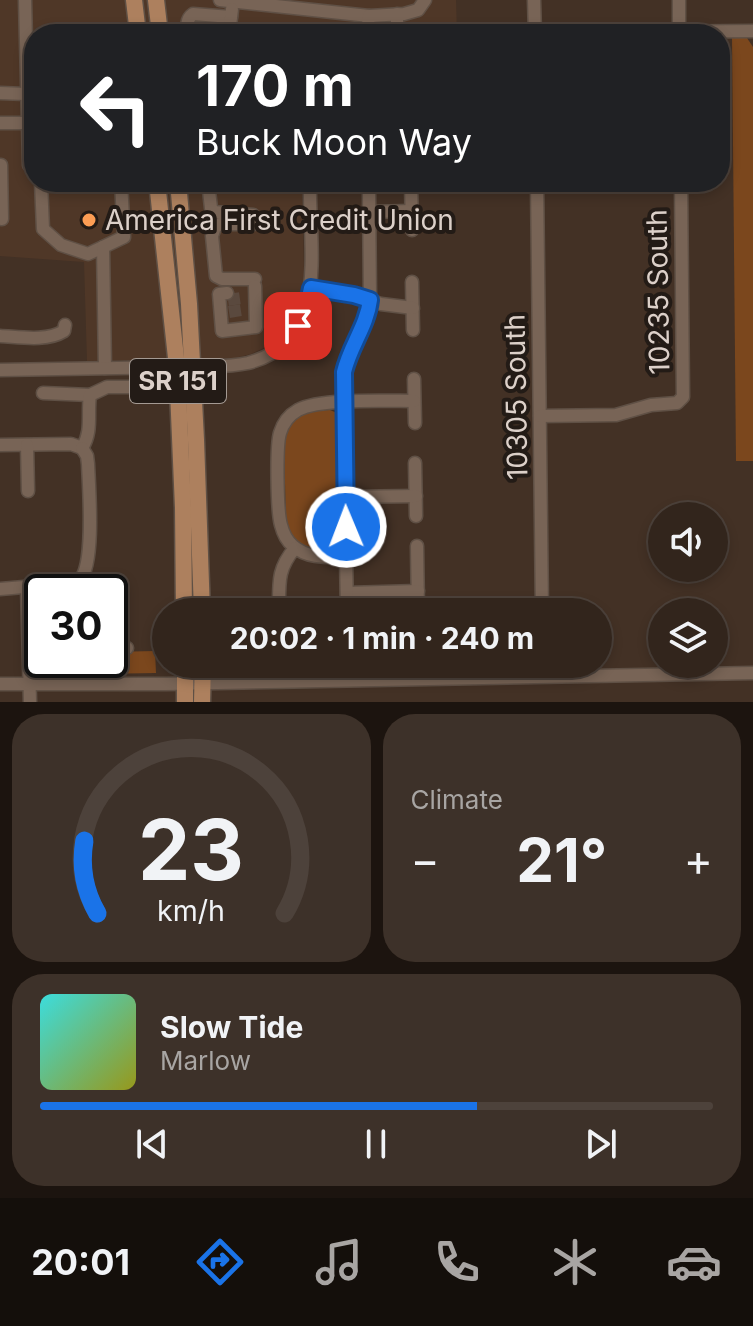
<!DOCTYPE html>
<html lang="en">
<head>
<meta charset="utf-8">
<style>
	:root { --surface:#32251c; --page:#3d3129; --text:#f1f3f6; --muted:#a8a5a3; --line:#4d423b; --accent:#1a73e8 }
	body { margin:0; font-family:Inter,sans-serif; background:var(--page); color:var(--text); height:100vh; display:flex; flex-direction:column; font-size:30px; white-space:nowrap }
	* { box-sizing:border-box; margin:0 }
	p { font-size:26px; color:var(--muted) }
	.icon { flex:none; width:44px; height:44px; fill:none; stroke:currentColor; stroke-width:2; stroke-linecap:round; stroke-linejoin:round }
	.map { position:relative; height:702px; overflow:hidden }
	.sheet { display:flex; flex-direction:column; gap:12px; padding:12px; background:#1c140f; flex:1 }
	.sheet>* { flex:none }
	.banner { position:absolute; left:24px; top:24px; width:706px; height:168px; border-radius:32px; box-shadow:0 4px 12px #0003,0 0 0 2px var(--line); background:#202124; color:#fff; overflow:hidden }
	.fabs { position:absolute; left:648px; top:502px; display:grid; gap:16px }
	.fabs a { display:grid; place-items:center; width:80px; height:80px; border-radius:50%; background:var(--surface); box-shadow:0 4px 12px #0003,0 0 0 2px var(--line); font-size:40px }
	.speed { position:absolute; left:24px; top:574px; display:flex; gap:16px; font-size:40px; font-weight:700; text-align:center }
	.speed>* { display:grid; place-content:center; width:104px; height:104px; border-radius:50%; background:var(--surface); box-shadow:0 4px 12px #0003,0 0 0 2px var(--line); line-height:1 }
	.speed .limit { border:4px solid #111; border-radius:12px; background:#fff; color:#111 }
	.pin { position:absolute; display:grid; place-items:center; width:68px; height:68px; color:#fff; margin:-34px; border-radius:16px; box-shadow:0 4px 12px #0006 }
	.me { position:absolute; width:88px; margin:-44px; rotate:359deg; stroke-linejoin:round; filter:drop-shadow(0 0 6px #0008) }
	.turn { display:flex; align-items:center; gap:28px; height:168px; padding:0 40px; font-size:36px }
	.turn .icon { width:104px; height:104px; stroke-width:2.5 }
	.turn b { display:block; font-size:56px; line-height:68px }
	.big { font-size:60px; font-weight:700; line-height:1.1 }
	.sheet .tile { flex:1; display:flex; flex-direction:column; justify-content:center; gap:12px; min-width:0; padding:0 28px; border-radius:32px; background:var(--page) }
	.sheet .dial { align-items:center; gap:0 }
	.dial svg { height:208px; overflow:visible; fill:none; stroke:var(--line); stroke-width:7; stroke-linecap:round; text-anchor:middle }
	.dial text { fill:var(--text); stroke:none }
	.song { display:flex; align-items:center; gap:24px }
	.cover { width:96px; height:96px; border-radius:12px; background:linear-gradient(135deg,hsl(180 70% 55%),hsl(60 70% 35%)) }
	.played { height:8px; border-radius:4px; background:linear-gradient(90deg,var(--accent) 65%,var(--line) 65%) }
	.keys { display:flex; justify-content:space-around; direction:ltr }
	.heat { display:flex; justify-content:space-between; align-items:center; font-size:44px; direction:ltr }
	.sheet .tiles { flex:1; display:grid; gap:12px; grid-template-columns:1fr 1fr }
	.tile:last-child { grid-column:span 2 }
	.trip { position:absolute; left:152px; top:598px; width:460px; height:80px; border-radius:40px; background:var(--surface); box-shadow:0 4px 12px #0003,0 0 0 2px var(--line); font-weight:700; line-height:80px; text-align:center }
	.tab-bar { display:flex; height:128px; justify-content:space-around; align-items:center; background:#140f0b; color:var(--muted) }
	.tab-bar .icon { width:56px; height:56px }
	.tab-bar .active { color:var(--accent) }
	.tab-bar b { font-size:36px; color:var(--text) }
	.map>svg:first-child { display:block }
	.built { fill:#4f3727 }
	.green { fill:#7b471d }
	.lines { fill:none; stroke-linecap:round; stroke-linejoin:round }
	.minor-tunnel { stroke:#5a493e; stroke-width:12; stroke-dasharray:12 6; stroke-linecap:butt }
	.minor-casing { stroke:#5f5045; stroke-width:15 }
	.major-casing { stroke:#5f5045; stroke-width:19 }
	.minor { stroke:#786456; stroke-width:12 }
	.major { stroke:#ad805e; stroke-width:16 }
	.route-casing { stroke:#114b97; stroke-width:20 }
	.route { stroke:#1a73e8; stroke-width:14 }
	.poi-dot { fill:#fc9d54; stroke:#231b16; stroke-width:3 }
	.labels { text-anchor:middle; stroke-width:8; stroke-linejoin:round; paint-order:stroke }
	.shield { fill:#231b16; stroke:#a49a93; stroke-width:2 }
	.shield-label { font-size:26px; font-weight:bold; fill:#dcd0c9 }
	.poi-label { font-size:28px; fill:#dcd0c9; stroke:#231b16; text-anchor:start }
	.street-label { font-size:28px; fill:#dcd0c9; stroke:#231b16 }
</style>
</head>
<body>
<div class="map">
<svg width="753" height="702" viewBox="0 0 753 702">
	<rect width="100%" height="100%" fill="#433125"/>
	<!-- built -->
	<path class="built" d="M 0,0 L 456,0 L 457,34 L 34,34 L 34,182 L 302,182 L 304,275 L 302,299 L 291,323 L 268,346 L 251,354 L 235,358 L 87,361 L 84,262 L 0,256 Z"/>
	<!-- green -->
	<g class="green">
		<path d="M 732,36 L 747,38 L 753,47 L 753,461 L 736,461 Z"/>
		<path d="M 330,410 L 337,413 L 339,543 L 331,549 L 316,550 L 306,548 L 295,540 L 286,524 L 284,442 L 289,425 L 299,416 L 311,411 Z"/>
		<path d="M 36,648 L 42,653 L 42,660 L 110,660 L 110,652 L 155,651 L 156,673 L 43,675 C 34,670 36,657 36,648 Z"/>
		<path d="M 236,664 L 338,664 L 330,670 L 236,672 Z"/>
		<path d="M 356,664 L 531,664 L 525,666 L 371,669 L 363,669 Z"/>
	</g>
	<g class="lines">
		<!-- minor-tunnel -->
		<g class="minor-tunnel">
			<path d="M 228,300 L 242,298"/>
			<path d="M 229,312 L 242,310"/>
		</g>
		<!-- minor casing -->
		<g class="minor-casing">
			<g id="minor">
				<path d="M 25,0 L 29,165 L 34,165"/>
				<path d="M 220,0 L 369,16"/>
				<path d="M 534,0 L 535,34"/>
				<path d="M 679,0 L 679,34"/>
				<path d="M 397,14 L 397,34"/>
				<path d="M 535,33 L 753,31"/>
				<path d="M 188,34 C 187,26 186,19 193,14 L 231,17"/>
				<path d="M 229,34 L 232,9"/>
				<path d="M 367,34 L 369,16 L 404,14 L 418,10 L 425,0"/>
				<path d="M 0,93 L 26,94"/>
				<path d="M 0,123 L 34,123"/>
				<path d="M 1,165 L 2,219"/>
				<path d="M 41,182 L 43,229 L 61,245 L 88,254 L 103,247"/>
				<path d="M 208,182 L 211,208 L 214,212 L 253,215"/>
				<path d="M 411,182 L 412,230"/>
				<path d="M 537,182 L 542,612"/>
				<path d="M 369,212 L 412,211"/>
				<path d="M 254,224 L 220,224 L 215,227 L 212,236 L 216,276 L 222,279 L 255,279"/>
				<path d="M 412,282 L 413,330"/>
				<path d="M 311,288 L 354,295 L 381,304 L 413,308"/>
				<path d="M 227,293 L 219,294 L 222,331 L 256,327 L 255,286"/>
				<path d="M 0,336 C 20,337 46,342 64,331 L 65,325"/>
				<path d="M 193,367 C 211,366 230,367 248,363 C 332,341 308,246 310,182"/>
				<path d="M 105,368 L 103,247 L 124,237 L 121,182"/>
				<path d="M 0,370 L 177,367"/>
				<path d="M 414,379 L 415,423"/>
				<path d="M 43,393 L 90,395"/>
				<path d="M 540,416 L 616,415 L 651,405 L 677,403 L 683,397 L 681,182"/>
				<path d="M 0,445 L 71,444 L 82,448"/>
				<path d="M 27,445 L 28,491"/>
				<path d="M 82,448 C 93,431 87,413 90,395 L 107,387 L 129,387"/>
				<path d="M 415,463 L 416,516"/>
				<path d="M 345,497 L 416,496"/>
				<path d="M 417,546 L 418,612"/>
				<path d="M 346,557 C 328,557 308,559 293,546 C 287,541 283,533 281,525 C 277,512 276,446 280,433 C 283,423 289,415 298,410 C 319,398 388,401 414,401"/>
				<path d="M 80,580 C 95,563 89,489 88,464 L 87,456 L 82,448"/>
				<path d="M 27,587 L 30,702"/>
				<path d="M 0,589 L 71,583 L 80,580"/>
				<path d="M 347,593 L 418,591"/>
				<path d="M 260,607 L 304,606"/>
				<path d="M 279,607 C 279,581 278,568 295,548"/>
				<path d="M 347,612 L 343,382 L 347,361 L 365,321 L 370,300 L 369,192"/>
				<path d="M 110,648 L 127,648"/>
				<path d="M 0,684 L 166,684 L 753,673"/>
			</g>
		</g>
		<!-- major casing -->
		<g class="major-casing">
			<g id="major">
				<path d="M 134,0 L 138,34"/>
				<path d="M 156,0 L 160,34"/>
				<path d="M 157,182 L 177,367 L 183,508 L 184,612"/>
				<path d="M 178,182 L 189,304 L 196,440 L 202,612"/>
				<path d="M 185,702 L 185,664"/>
				<path d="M 202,702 L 203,664"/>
			</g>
		</g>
		<!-- minor -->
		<use href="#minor" class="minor"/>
		<!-- major -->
		<use href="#major" class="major"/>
	</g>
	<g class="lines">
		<!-- route casing -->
		<g class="route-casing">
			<path id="route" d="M 298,326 L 307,307 L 311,288 L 354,295 L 370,300 C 367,326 350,346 344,372 L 346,527"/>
		</g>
		<!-- route -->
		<use href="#route" class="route"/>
	</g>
	<!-- markers -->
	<circle class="poi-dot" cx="89" cy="220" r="8"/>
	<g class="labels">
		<!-- shield labels -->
		<rect class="shield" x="130" y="359" width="96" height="44" rx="6"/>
		<g class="shield-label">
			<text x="178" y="390">SR 151</text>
		</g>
		<!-- poi labels -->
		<g class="poi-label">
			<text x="105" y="230">America First Credit Union</text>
		</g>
		<!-- street labels -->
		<g class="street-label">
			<text transform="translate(658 292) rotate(-91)" y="10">10235 South</text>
			<text transform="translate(516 397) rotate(-91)" y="10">10305 South</text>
		</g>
	</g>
</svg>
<div class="fabs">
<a><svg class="icon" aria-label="sound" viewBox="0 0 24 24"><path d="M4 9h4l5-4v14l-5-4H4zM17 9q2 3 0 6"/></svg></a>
<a><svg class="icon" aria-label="layers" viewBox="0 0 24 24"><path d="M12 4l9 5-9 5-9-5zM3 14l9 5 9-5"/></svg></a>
</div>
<div class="speed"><div class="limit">30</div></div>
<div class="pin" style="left:298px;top:326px;background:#d93025"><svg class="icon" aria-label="arrive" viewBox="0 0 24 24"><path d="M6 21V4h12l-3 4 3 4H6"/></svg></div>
<svg class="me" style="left:346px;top:527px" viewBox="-20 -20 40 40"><circle r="17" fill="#1a73e8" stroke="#fff" stroke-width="3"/><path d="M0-11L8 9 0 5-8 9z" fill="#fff"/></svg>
<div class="trip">20:02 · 1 min · 240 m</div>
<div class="banner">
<div class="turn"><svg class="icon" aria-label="left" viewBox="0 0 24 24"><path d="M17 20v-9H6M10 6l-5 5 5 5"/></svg><div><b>170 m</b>Buck Moon Way</div></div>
</div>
</div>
<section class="sheet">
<div class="tiles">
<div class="tile dial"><svg viewBox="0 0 100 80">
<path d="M14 69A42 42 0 1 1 86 69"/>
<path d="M14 69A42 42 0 0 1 9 41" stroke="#1a73e8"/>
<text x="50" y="56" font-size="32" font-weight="700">23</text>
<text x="50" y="72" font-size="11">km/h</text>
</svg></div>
<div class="tile"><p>Climate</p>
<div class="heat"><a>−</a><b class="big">21°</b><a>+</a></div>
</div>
<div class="tile">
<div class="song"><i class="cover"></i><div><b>Slow Tide</b><p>Marlow</p></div></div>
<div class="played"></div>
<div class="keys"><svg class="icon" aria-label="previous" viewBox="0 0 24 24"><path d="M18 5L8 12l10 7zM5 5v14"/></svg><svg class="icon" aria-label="pause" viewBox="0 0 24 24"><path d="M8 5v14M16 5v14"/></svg><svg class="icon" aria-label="next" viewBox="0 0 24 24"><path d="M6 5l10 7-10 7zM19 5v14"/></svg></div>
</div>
</div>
</section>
<nav class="tab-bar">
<b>20:01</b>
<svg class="icon active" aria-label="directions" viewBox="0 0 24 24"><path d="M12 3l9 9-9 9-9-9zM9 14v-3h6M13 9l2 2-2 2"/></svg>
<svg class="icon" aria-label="music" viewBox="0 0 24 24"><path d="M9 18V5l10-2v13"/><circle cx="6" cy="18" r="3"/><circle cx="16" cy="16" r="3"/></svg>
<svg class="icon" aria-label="phone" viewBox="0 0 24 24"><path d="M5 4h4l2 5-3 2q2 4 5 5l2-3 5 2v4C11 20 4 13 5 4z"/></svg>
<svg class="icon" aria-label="climate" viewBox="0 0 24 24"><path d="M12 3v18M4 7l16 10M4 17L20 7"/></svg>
<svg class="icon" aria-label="car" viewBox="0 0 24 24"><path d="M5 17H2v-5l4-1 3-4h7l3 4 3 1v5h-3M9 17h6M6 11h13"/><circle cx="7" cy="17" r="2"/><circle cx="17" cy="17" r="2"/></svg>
</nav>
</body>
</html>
